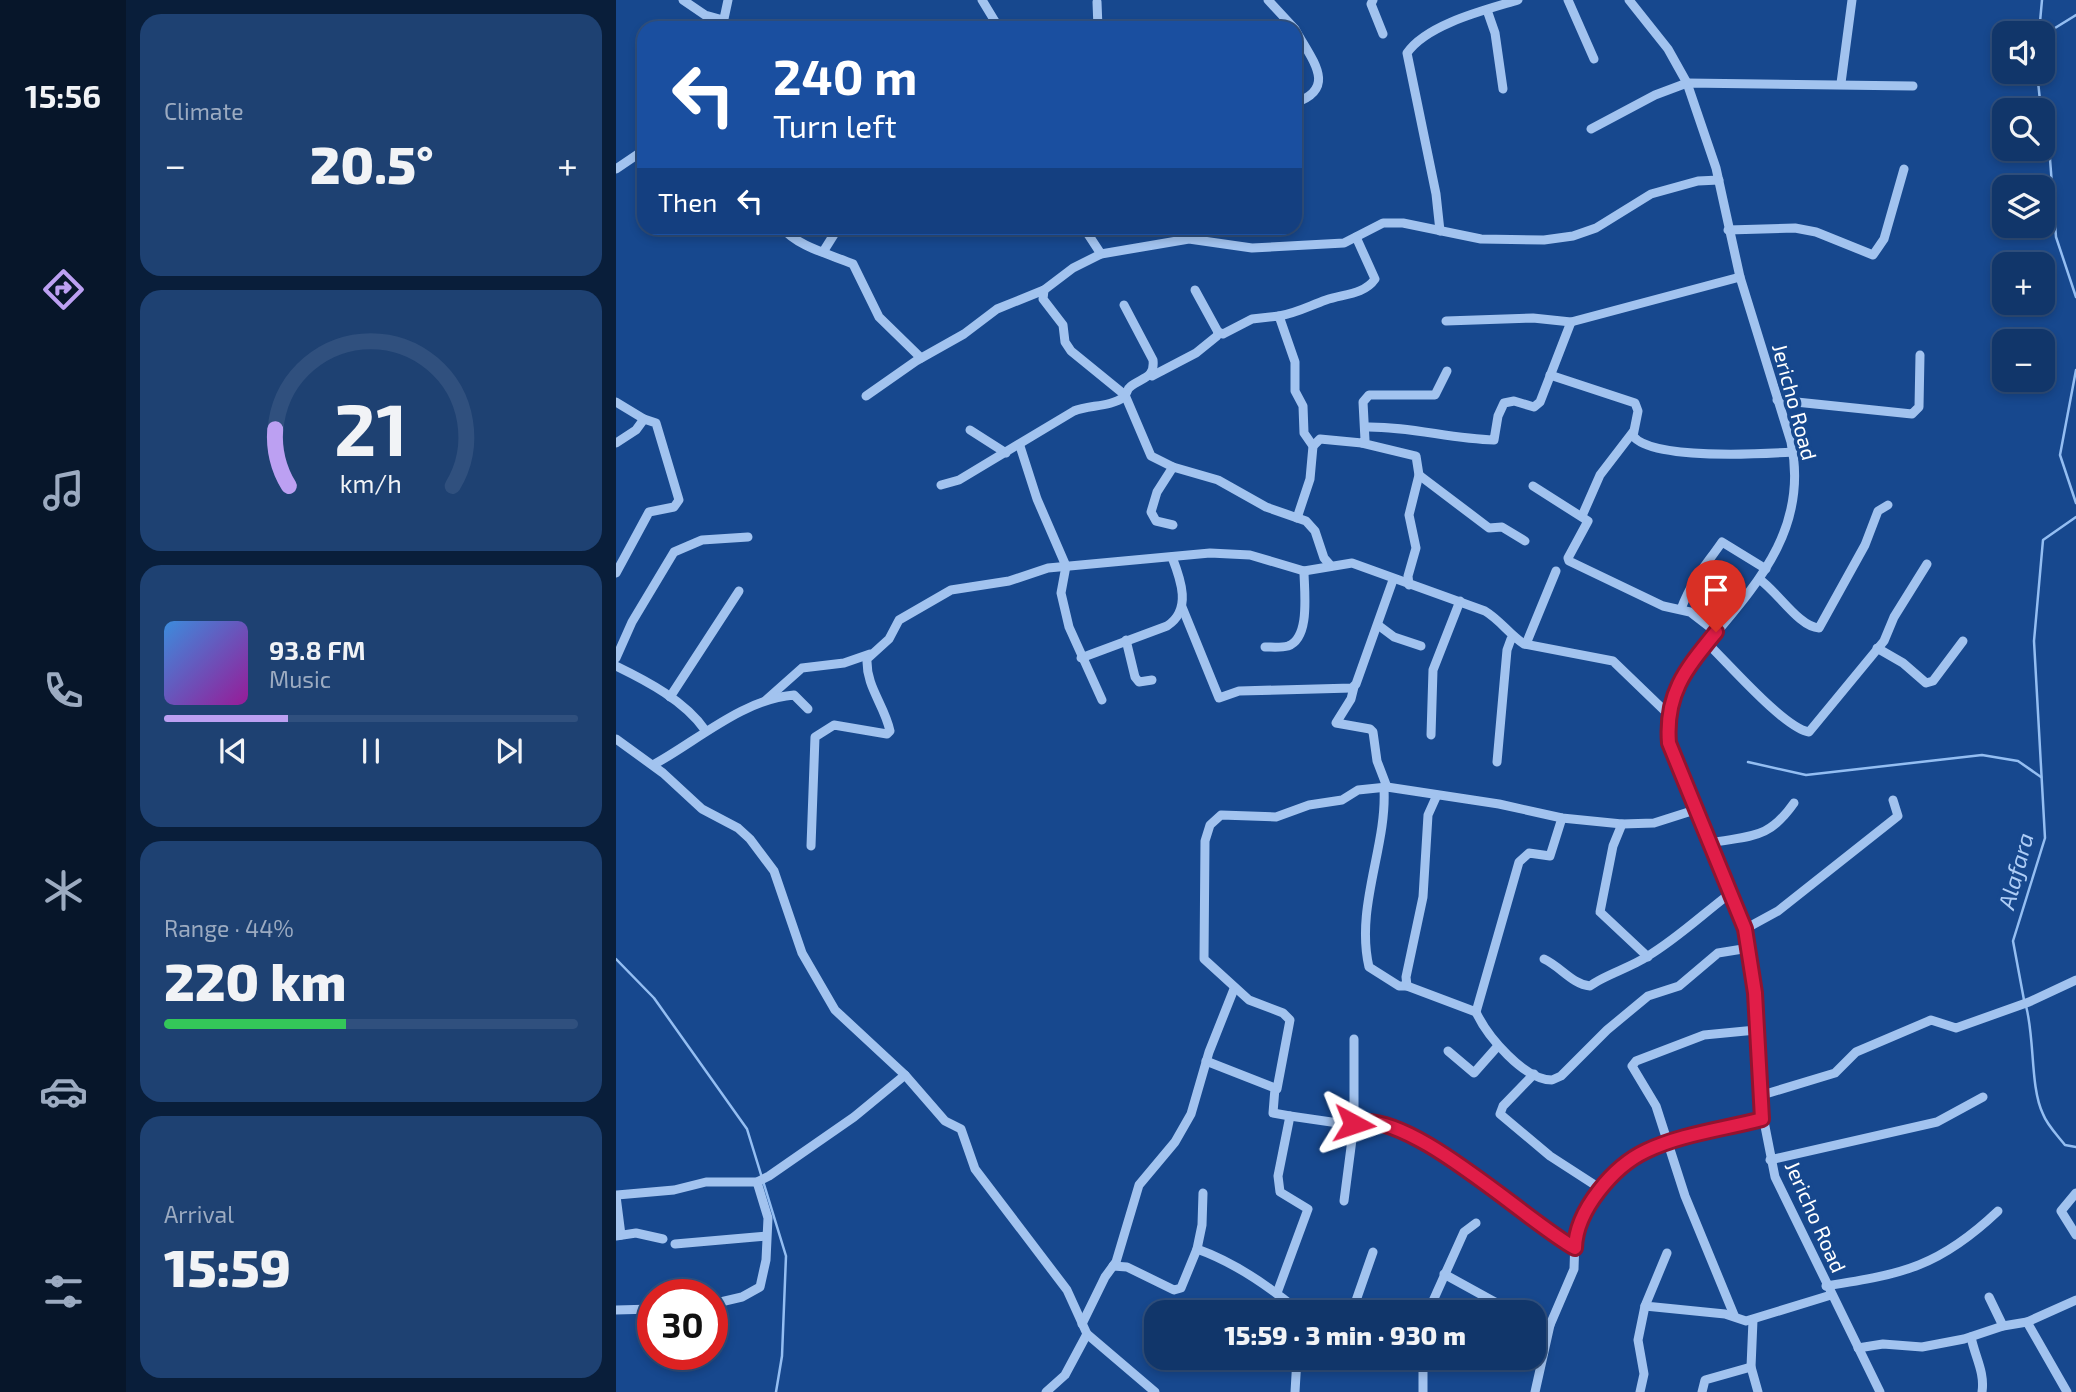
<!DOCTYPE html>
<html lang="en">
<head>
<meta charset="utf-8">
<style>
	:root { --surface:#11366a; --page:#1e4172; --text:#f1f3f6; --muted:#9cabc1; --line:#30507e; --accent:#bca0f2 }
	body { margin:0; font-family:"Exo 2",sans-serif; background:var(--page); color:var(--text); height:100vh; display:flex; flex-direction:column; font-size:26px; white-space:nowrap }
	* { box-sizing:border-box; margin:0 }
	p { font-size:23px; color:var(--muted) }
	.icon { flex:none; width:38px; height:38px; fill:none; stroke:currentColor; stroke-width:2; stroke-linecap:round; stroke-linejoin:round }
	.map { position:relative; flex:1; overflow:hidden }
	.drawer { display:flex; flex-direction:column; gap:14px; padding:14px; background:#091e3a; width:490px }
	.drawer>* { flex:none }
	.hud { position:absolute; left:21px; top:21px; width:665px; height:214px; border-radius:21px; box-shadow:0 4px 10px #0003,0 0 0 2px var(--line); background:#1a4fa0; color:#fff; overflow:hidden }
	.fabs { position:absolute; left:1376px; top:21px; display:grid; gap:14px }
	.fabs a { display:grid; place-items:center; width:63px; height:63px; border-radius:14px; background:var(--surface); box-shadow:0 4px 10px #0003,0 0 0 2px var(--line); font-size:35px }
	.speed { position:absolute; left:21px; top:1279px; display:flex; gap:14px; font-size:35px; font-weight:700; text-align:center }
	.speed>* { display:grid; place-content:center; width:91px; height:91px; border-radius:50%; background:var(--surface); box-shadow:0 4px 10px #0003,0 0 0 2px var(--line); line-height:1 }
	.speed .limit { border:10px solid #d22; background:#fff; color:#111 }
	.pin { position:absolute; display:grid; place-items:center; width:60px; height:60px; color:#fff; margin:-72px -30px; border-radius:50% 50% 50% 0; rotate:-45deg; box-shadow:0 0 7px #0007 }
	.pin .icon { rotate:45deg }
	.me { position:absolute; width:77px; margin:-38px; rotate:95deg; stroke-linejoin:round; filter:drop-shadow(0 0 5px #0008) }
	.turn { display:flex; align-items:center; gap:24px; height:147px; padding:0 21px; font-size:32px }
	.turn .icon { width:91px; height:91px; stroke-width:2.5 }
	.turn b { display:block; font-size:49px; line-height:60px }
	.then { display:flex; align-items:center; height:66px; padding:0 21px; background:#0003; gap:14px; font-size:26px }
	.big { font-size:52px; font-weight:800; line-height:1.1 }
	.drawer .widget { flex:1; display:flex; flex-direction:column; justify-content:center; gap:10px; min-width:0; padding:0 24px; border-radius:21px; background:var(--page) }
	.drawer .dial { align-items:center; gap:0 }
	.dial svg { height:182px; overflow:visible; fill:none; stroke:var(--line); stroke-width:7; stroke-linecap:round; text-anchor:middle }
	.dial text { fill:var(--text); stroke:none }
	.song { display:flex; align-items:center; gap:21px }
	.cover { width:84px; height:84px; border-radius:10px; background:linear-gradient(135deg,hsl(210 70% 55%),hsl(300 70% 35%)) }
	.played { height:7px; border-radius:4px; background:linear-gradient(90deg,var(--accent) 30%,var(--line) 30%) }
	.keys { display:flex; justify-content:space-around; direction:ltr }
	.heat { display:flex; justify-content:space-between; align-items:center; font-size:38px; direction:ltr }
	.charge { height:10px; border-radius:5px; background:linear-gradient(90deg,#34c759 44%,var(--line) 0) }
	.trip { position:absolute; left:528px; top:1300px; width:402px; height:70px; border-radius:21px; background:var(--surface); box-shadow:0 4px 10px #0003,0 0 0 2px var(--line); font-weight:800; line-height:70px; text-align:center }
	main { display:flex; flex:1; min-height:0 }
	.tab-bar { display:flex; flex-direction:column; width:126px; justify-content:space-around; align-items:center; background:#07162a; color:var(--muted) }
	.tab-bar .icon { width:49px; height:49px }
	.tab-bar .on { color:var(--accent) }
	.tab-bar b { font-size:32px; color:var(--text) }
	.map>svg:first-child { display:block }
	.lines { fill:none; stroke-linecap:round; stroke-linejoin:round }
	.stream { stroke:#94bef2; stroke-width:2.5 }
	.minor { stroke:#a2c3ef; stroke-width:9 }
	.route-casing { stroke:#92132f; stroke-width:18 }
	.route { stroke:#e11d48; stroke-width:12 }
	.labels { text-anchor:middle; stroke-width:7; stroke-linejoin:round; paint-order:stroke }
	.street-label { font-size:21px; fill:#fff; stroke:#17488e }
	.water-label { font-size:23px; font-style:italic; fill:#aecdf6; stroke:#17488e }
</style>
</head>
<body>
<main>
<nav class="tab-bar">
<b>15:56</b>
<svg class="icon on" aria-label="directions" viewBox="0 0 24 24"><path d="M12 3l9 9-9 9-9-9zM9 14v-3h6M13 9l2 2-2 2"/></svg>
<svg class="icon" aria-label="music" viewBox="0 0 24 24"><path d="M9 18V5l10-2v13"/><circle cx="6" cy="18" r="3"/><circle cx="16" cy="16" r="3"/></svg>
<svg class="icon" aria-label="phone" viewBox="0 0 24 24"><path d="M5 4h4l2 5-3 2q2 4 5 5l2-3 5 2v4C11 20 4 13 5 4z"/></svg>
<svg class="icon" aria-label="climate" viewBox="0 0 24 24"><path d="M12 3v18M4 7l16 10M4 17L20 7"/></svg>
<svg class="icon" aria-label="car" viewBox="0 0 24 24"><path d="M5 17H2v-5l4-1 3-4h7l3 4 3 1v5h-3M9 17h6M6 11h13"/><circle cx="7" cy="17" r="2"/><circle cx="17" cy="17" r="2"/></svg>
<svg class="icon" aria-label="filters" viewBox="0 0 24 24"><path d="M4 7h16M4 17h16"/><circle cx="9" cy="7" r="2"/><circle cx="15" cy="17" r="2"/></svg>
</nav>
<section class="drawer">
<div class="widget"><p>Climate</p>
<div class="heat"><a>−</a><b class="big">20.5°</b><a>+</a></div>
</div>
<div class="widget dial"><svg viewBox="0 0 100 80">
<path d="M14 69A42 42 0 1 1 86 69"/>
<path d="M14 69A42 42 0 0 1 8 44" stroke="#bca0f2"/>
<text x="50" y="56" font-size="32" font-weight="700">21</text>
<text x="50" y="72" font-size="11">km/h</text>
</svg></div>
<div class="widget">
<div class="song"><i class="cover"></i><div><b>93.8 FM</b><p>Music</p></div></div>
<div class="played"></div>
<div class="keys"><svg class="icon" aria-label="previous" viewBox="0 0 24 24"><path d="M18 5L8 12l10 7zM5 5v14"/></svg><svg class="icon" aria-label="pause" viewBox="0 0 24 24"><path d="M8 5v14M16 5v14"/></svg><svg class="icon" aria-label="next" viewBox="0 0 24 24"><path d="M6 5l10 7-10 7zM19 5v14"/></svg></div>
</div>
<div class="widget"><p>Range · 44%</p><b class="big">220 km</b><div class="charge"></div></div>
<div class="widget"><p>Arrival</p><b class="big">15:59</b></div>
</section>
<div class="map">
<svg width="1460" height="1392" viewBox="0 0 1460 1392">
	<rect width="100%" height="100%" fill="#17488e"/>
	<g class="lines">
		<!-- stream -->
		<g class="stream">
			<path d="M 1423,33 L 1426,0"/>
			<path d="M 1426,36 L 1460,15"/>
			<path d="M 1421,72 L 1425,110"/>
			<path d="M 1426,114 L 1433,146 L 1440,237 L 1460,297"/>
			<path d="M 1460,370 L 1444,455 L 1460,503"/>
			<path d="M 1132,762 L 1190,775 L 1366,755 L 1402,761 L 1425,777"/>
			<path d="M 0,959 L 38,998 L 131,1129 L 170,1256 L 166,1356 L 160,1392"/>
			<path d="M 1408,1000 L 1397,941 L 1429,838 L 1418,641 L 1427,540 L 1460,517"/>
			<path d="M 1410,1006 C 1419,1039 1414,1087 1427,1114 C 1431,1125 1442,1136 1449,1145 L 1460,1147"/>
		</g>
		<!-- minor -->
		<g class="minor">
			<path d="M 67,0 L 89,15 L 107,20"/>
			<path d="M 366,0 L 383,28"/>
			<path d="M 652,0 L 678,28"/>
			<path d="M 757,0 L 755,4 L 767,34"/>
			<path d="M 952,0 L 978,59"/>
			<path d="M 1013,0 L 1052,49 L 1071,83 L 1100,168 L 1124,277 L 1175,442 C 1196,541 1124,600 1068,672 C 1055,696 1051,716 1053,743 L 1129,929 L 1139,993 L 1143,1096 L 1159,1177 L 1264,1392"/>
			<path d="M 481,2 L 482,28"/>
			<path d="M 871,10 L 879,33 L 887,89"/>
			<path d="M 106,28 L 112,0"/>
			<path d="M 679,29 C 695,59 723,88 679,103"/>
			<path d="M 1225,83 L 1236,0"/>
			<path d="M 975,129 L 1039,95 L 1071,83 L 1297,86"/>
			<path d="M 679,168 L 681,167"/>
			<path d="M 0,169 L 28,150"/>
			<path d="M 167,228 C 180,246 216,255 237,264 L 263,317 L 305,358"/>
			<path d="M 468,228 L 485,254"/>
			<path d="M 1112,230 L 1179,228 L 1200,232 L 1257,255 L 1268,239 L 1288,169"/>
			<path d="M 824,231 L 820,194 L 791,53 C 811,24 869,10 902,0"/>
			<path d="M 207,252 L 222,228"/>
			<path d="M 428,290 L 427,299 L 447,325 L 449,342 L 455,351 L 509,395 L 535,456 L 557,467 L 602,480 L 650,507 L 690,521 L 699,531 L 708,558 L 715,566"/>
			<path d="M 663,316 C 681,313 693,306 710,300 C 726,294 748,295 759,279 L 740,237"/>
			<path d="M 830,321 L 917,318 L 955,322 L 1124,277"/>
			<path d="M 602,332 L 607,334 L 636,319 L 663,316 L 679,362 L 679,391 L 687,406 L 688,433 L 697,446 L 694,479 L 681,518"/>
			<path d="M 934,375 L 1019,403 L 1022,411 L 1017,436 C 1036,460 1145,454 1177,452"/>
			<path d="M 536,376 L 580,353 L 601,336 L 602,332 L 579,290"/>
			<path d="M 250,396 L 300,361 L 348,334 L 381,309 L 428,290 L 457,268 L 485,254 L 573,239 L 636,248 L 728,243 L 767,223 L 787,223 L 865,239 L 928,240 L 957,236 L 980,228 L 1035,194 L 1082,181 L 1103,180"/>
			<path d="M 1161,400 L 1296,414 L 1303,407 L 1304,355"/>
			<path d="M 0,402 L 28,419"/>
			<path d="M 749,427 C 793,426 835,439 878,440 L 882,416 L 888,403 L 898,401 L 918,407 L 924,402 L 955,322"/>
			<path d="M 354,430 L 390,453"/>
			<path d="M 0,443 L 20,430 L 28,419 L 40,423 L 63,500 L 58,507 L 33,512 L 0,573"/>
			<path d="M 746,443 L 800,456 L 803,475 L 793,515 L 800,548 L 792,576 L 793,585"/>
			<path d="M 404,446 L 421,499 L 450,566 L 445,593 L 453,627 L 486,700"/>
			<path d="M 697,446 L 704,439 L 746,443 L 749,440 L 747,402 L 753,395 L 819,395 L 831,371"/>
			<path d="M 557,467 L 541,492 L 535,512 L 540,521 L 557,525"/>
			<path d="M 803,475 L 873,528 L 886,527 L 909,541"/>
			<path d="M 325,485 L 343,480 L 458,411 C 472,405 495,407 508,397 C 511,394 511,389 514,387 C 526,377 539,379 537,360 L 508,305"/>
			<path d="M 917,486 L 972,521 L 952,558 L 953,561 L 1047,606 L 1074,612 L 1100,632"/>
			<path d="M 966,516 L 984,475 L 1017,432"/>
			<path d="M 1143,579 C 1162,592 1183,627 1203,628 L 1249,545 L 1262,511 L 1272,505"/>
			<path d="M 566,607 L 603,698 L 623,691 L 736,688 L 740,684 L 777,580"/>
			<path d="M 1065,609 C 1077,578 1088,568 1106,542 L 1150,569"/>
			<path d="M 762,625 L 778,637 L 805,646"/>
			<path d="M 510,640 L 519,677 L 523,682 L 536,680"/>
			<path d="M 1091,643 C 1112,663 1168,728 1193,732 L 1268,641 L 1278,617 L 1311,564"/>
			<path d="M 910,644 L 940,571"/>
			<path d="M 649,647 C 656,647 665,648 672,646 C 695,638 688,590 688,571"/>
			<path d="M 1261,648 L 1287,663 L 1310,683 L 1317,681 L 1347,641"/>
			<path d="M 0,658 L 16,622 L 58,552 L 86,540 L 132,537"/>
			<path d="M 465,658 L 551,626 C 576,610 565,580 556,557"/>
			<path d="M 0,666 C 31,681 69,701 89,730"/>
			<path d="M 738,687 L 735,699 L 720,723 L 754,729 L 757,732 L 761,761 L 771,787"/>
			<path d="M 54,697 L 123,591"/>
			<path d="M 150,700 L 186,668 L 228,663 L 254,654"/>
			<path d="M 815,735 L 817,670 L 844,601"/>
			<path d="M 0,739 L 47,773 L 86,809 L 122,828 L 134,839 L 158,871 L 186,953 L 219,1010 L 289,1075 L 329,1121 L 345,1129 L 359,1169 L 451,1290 L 471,1334 L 539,1392"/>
			<path d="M 881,762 L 891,650 L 895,639 L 899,638"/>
			<path d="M 37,765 C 81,741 127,699 178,695 L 192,709"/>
			<path d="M 768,789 C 771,847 739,907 753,967 L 783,986 L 791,986 L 860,1012 L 903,862 L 913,853 L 934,856 L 946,818"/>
			<path d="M 1006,824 L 997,846 L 984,912 L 1032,957"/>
			<path d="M 1094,843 C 1136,835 1152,840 1178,803"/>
			<path d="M 195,846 L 199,737 L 218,725 L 271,734 L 274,731 C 268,704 250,687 251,659 L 273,639 L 283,620 L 335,590 L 393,581 L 432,568 L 594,553 L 634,555 L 688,571 L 736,563 L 869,611 C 884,620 893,634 908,644 L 997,661 L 1052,714"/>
			<path d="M 1129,929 L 1162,911 L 1282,816 L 1277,800"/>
			<path d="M 928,959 C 945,967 956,984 974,986 C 988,975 1014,968 1032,956 C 1062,938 1088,913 1116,892"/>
			<path d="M 791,986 L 790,977 L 807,897 L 812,815 L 821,795"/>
			<path d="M 860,1012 C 871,1036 908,1080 936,1080 L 945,1076 L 991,1030 L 1032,996 L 1063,986 L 1102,953 L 1133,948"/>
			<path d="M 832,1051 L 858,1073 L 881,1047"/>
			<path d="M 590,1061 L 659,1088 L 657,1113 L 674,1116 L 662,1176 L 664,1192 L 692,1209 L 661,1293"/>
			<path d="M 918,1074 L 887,1106 L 884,1114 L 934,1156 L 985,1189"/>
			<path d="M 661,1089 L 674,1020 L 667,1013 L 633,1000 L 588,959 L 589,841 L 594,825 L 605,815 L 660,817 L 693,805 L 726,800 L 742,790 L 771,787 L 883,804 L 946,818 L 1006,824 L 1038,823 L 1082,809"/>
			<path d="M 1143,1096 L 1219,1073 L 1240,1052 L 1315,1020 L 1340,1028 L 1413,1002 L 1460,980"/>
			<path d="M 674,1116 L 729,1124 L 755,1119 L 791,1135 L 853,1170 L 936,1235 L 959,1248"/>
			<path d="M 1154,1160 L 1321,1122 L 1367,1097"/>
			<path d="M 1460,1193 L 1445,1211 L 1460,1235"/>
			<path d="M 1,1195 L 58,1190 L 90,1182 L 141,1182 L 153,1176 L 238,1117 L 289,1075"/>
			<path d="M 0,1196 L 5,1235"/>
			<path d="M 728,1201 L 738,1124 L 738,1039"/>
			<path d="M 0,1236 L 20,1233 L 47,1239"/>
			<path d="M 59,1244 L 150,1236"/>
			<path d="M 581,1249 C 618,1262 654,1287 684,1312"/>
			<path d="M 1051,1253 L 1029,1306 L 1109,1314 L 1130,1321 L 1215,1295"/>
			<path d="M 497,1266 L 511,1267 L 558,1290 L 565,1288 L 581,1249 L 586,1225 L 587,1193"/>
			<path d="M 828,1274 L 897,1312"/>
			<path d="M 1210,1286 C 1288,1274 1324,1266 1382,1211"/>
			<path d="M 1373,1297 L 1387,1326"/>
			<path d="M 96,1304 L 126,1297 L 144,1287 L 150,1260 L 152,1218 L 141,1182"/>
			<path d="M 0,1310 L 37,1309"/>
			<path d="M 736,1312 L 757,1252"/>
			<path d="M 812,1312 L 848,1232 L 860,1223"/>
			<path d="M 1118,1315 L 1069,1196 L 1040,1106 L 1016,1066 L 1020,1061 L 1088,1035 L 1140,1030"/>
			<path d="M 919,1320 L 934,1325"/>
			<path d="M 1137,1320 L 1135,1367 L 1142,1392"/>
			<path d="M 1411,1322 L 1451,1392"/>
			<path d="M 466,1324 L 489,1277 L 500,1262 L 523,1185 L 559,1142 L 575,1114 L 593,1052 L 618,989"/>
			<path d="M 1355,1337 C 1359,1357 1369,1372 1366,1392"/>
			<path d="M 1242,1348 L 1267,1344 L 1306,1347 L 1348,1339 L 1387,1326 L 1411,1322 L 1460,1300"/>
			<path d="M 807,1358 L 807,1392"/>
			<path d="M 430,1392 L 449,1375 L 471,1334"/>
			<path d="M 679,1392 L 681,1358"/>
			<path d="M 919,1392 L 934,1325 L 958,1269 L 959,1238 L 965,1217 L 977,1198 L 1029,1151 L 1146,1119"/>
			<path d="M 1024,1392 L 1028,1374 L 1022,1340 L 1029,1306"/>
			<path d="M 1086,1392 L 1089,1380 L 1135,1367"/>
		</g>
	</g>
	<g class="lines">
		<!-- route casing -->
		<g class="route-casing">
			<path id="route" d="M 738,1124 C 789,1105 911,1222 959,1248 C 960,1210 998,1166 1030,1151 C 1065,1134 1109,1129 1146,1119 L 1139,993 L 1129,929 L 1053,743 C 1049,693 1070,669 1100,632"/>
		</g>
		<!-- route -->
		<use href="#route" class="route"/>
	</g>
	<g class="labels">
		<!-- street labels -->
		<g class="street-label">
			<text transform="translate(1178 402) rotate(75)" y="7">Jericho Road</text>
			<text transform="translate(1199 1217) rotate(66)" y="7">Jericho Road</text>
		</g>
		<!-- water labels -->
		<g class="water-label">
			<text transform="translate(1400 871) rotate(-75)" y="8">Alafara</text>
		</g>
	</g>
</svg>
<div class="fabs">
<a><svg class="icon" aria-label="sound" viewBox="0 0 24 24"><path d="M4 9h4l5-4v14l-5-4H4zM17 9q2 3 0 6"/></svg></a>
<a><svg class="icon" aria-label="search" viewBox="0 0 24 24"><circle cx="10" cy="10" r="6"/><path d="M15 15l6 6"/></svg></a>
<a><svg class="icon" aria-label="layers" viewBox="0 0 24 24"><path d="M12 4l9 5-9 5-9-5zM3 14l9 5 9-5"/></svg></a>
<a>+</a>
<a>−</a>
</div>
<div class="speed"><div class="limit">30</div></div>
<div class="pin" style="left:1100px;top:632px;background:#d93025"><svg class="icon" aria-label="arrive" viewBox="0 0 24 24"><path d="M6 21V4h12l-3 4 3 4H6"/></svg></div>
<svg class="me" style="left:738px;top:1124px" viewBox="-20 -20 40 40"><path d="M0-17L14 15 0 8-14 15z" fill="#e11d48" stroke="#fff" stroke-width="4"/></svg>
<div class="trip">15:59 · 3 min · 930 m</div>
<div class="hud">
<div class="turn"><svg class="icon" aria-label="left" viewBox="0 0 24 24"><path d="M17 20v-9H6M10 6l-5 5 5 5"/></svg><div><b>240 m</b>Turn left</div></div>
<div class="then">Then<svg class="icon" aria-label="left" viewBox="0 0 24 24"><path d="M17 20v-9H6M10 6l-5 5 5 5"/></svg></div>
</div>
</div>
</main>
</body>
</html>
